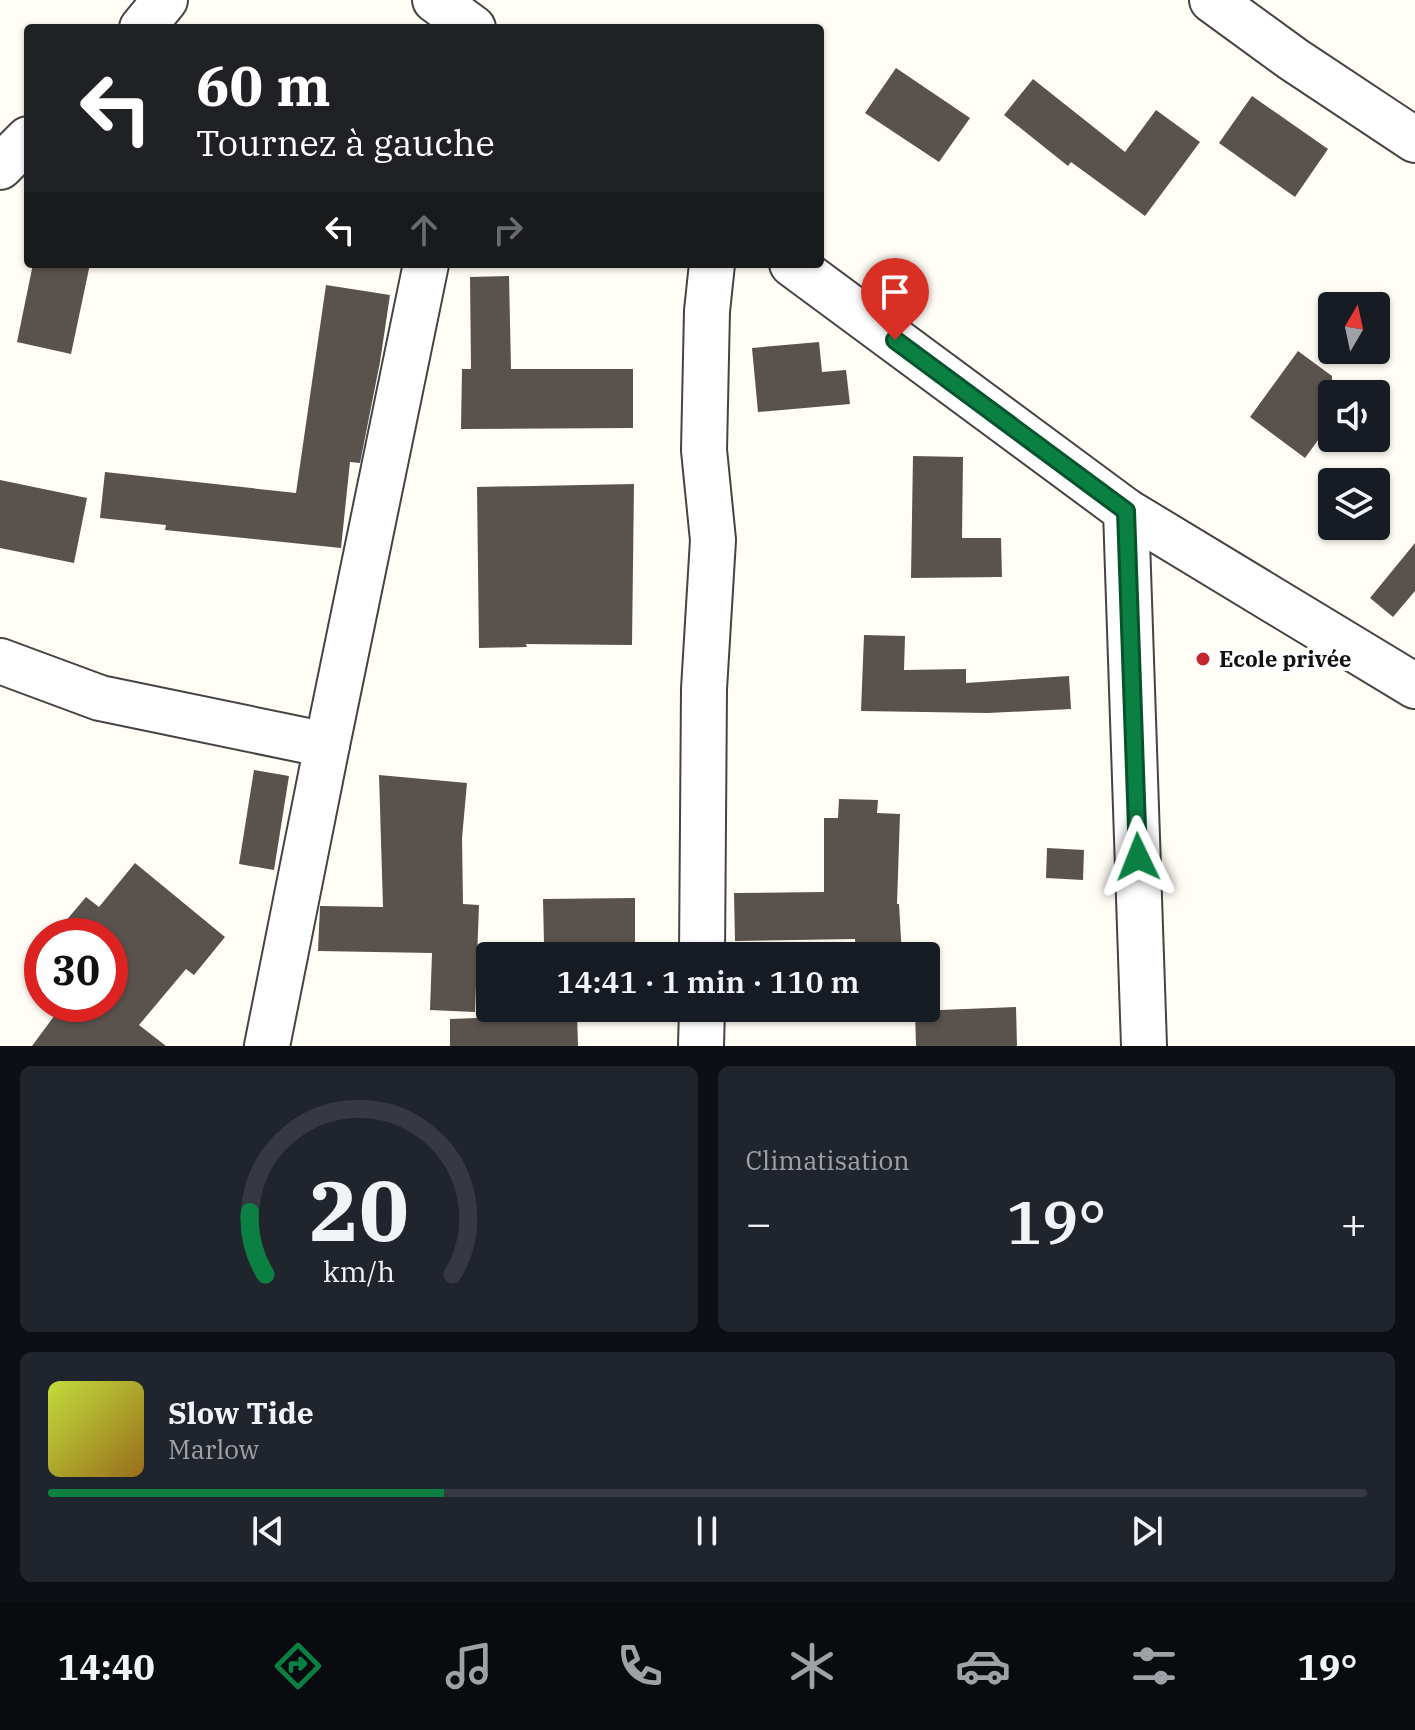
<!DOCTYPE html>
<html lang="fr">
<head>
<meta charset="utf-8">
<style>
	:root { --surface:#171b24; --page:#20242c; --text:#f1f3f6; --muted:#9ea1a6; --line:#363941; --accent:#0b8043 }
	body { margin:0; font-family:"IBM Plex Serif",serif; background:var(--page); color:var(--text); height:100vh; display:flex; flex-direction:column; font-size:30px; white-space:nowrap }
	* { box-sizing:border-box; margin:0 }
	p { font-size:26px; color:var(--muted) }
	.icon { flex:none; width:44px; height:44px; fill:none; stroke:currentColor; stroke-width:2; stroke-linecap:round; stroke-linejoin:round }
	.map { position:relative; height:1046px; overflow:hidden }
	.details { display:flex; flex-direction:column; gap:20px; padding:20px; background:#0d0f14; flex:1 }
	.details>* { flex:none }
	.guide { position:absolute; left:24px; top:24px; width:800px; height:244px; border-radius:8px; box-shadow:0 2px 6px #0004; background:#202124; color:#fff; overflow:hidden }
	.needle { width:52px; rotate:9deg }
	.fabs { position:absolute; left:1318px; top:292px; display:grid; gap:16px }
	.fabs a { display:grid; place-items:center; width:72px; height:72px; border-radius:8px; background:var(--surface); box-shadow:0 2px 6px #0004; font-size:40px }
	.speed { position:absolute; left:24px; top:918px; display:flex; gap:16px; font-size:40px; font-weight:700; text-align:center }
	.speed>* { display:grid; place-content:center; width:104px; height:104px; border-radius:50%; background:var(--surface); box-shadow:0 2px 6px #0004; line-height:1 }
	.speed .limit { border:12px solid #d22; background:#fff; color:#111 }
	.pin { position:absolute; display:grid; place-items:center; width:68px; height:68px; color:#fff; margin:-82px -34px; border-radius:50% 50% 50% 0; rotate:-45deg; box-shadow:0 0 8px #0007 }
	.pin .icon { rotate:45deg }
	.me { position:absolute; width:88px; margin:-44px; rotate:358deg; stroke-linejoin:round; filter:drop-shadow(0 0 6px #0008) }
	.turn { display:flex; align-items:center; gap:28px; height:168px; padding:0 40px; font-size:36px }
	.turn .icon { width:104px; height:104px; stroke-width:2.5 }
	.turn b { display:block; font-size:56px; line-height:68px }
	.lanes { display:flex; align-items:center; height:76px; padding:0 40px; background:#0003; justify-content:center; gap:40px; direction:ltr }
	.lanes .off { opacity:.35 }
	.big { font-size:60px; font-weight:600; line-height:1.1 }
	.details .card { flex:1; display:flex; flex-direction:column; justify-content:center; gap:12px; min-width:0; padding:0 28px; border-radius:12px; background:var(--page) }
	.details .dial { align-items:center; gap:0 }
	.dial svg { height:208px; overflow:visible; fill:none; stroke:var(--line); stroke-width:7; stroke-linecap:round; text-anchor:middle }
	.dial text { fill:var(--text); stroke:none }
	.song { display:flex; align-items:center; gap:24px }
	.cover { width:96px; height:96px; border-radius:12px; background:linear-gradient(135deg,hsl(70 70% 55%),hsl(40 70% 35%)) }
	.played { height:8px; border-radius:4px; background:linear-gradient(90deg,var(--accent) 30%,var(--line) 30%) }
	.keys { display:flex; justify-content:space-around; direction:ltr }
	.heat { display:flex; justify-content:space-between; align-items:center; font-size:44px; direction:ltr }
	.details .tiles { flex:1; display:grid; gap:20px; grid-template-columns:1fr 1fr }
	.card:last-child { grid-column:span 2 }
	.trip { position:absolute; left:476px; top:942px; width:464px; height:80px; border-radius:8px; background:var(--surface); box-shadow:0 2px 6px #0004; font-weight:600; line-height:80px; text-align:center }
	.menu { display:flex; height:128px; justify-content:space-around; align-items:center; background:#090b0e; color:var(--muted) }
	.menu .icon { width:56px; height:56px }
	.menu .active { color:var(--accent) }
	.menu b { font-size:36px; color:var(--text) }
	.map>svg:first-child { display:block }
	.building { fill:#5a524d }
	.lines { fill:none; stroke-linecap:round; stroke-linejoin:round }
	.street-casing { stroke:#444; stroke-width:48 }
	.street { stroke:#fff; stroke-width:44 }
	.route-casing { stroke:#07532c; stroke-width:20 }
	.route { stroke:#0b8043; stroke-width:14 }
	.poi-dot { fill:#c4262e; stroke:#fff; stroke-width:3 }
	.labels { text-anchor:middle; stroke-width:8; stroke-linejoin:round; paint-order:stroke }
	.poi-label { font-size:22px; font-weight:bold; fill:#111; stroke:#fff; text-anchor:start }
</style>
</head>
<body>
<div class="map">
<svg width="1415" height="1046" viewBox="0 0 1415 1046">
	<rect width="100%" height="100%" fill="#fffdf5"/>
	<!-- building -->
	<g class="building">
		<path d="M 896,68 L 970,118 L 939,162 L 865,113 Z"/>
		<path d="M 1033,79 L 1125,152 L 1156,110 L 1200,142 L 1145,216 L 1071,162 L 1068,166 L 1004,115 Z"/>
		<path d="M 1252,96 L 1328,149 L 1295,197 L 1219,143 Z"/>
		<path d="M 33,264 L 90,264 L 71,354 L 17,342 Z"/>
		<path d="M 509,276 L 511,369 L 633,369 L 633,428 L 461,429 L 462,369 L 471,369 L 470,277 Z"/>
		<path d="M 326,285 L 390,295 L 380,362 L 360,463 L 350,462 L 341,548 L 165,530 L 166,525 L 100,518 L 105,472 L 296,493 Z"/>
		<path d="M 819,342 L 822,372 L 846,370 L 850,404 L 758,412 L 752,348 Z"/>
		<path d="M 1298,351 L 1332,376 L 1332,421 L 1305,458 L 1250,417 Z"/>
		<path d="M 913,456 L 963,457 L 962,538 L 1001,538 L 1002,577 L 911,578 Z"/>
		<path d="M 0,480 L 87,498 L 74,563 L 0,548 Z"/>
		<path d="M 634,484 L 632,645 L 526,644 L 527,647 L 479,648 L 477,487 Z"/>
		<path d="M 1415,543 L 1415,591 L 1393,617 L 1370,598 Z"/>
		<path d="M 864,635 L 905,636 L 904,670 L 966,669 L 966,683 L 1069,676 L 1071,709 L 988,713 L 861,711 Z"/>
		<path d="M 254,770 L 289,776 L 274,870 L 239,864 Z"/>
		<path d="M 379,775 L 467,783 L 462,838 L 463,904 L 479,905 L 475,1012 L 430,1010 L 432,953 L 318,951 L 320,906 L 383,907 Z"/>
		<path d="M 839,799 L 878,800 L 877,813 L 900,814 L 897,904 L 899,904 L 902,956 L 856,956 L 855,939 L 735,941 L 734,893 L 824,892 L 824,818 L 838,818 Z"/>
		<path d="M 1047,848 L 1084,850 L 1083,880 L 1046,878 Z"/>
		<path d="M 135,863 L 225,937 L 194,975 L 186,969 L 139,1025 L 166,1046 L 32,1046 L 63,1004 L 110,1004 L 110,936 L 53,936 L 86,897 L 99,907 Z"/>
		<path d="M 635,898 L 635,942 L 544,943 L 543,899 Z"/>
		<path d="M 1016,1007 L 1017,1046 L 916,1046 L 915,1011 Z"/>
		<path d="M 577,1014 L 578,1046 L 450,1046 L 450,1019 Z"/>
	</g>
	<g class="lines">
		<!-- street casing -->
		<g class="street-casing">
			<g id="street">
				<path d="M 435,0 L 473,28"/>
				<path d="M 1212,0 L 1293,59 L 1415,140"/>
				<path d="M 142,28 L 165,0"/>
				<path d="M 0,167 L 28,139"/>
				<path d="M 792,264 L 1126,511 L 1144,1046"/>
				<path d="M 1126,511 L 1415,686"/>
				<path d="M 0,661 L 100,698 L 327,745"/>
				<path d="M 702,956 L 704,689 L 713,540 L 704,450 L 707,311 L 712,264"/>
				<path d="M 267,1046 L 327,745 L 426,264"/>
				<path d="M 701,1046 L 702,1008"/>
			</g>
		</g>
		<!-- street -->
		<use href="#street" class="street"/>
	</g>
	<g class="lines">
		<!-- route casing -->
		<g class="route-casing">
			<path id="route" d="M 895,340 L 1126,511 L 1138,857"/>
		</g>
		<!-- route -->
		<use href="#route" class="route"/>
	</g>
	<!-- markers -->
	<circle class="poi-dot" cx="1203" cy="659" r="8"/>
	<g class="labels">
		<!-- poi labels -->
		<g class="poi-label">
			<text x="1219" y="667">Ecole privée</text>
		</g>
	</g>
</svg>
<div class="fabs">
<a><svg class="needle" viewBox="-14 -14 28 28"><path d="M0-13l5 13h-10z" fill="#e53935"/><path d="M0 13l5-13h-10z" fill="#9ea1a6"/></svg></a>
<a><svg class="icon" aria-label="sound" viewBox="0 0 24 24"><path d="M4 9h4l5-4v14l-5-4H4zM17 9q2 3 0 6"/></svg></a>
<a><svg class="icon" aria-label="layers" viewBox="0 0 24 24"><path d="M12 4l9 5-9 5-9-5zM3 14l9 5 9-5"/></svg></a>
</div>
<div class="speed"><div class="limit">30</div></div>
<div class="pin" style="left:895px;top:340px;background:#d93025"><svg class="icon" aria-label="arrive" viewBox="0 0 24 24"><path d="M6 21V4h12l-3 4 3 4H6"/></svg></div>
<svg class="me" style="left:1138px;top:857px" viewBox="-20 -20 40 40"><path d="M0-17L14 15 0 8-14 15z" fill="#0b8043" stroke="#fff" stroke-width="4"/></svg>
<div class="trip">14:41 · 1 min · 110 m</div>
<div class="guide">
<div class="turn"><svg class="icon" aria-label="left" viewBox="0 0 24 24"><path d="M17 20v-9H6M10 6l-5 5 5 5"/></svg><div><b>60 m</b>Tournez à gauche</div></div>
<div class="lanes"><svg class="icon" aria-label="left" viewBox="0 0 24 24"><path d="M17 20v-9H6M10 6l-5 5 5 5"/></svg><svg class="icon off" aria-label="ahead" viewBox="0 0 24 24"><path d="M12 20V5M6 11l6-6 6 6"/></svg><svg class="icon off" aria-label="right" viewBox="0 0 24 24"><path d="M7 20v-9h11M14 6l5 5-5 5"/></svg></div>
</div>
</div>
<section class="details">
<div class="tiles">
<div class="card dial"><svg viewBox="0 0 100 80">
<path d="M14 69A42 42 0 1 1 86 69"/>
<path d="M14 69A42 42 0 0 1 8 45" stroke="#0b8043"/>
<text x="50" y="56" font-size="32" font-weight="700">20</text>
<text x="50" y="72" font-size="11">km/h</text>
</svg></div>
<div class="card"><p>Climatisation</p>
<div class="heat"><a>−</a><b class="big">19°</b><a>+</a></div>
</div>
<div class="card">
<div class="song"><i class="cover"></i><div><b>Slow Tide</b><p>Marlow</p></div></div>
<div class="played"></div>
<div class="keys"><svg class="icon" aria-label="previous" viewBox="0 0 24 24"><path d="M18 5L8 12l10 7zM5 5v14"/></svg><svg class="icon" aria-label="pause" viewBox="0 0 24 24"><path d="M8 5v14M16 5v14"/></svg><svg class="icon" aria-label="next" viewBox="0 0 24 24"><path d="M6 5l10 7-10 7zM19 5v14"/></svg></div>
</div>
</div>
</section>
<nav class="menu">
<b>14:40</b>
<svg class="icon active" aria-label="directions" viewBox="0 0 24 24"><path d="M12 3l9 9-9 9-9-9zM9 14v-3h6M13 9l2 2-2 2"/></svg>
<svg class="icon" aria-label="music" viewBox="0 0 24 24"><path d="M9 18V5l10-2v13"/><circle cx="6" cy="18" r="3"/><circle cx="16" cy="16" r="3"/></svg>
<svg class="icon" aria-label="phone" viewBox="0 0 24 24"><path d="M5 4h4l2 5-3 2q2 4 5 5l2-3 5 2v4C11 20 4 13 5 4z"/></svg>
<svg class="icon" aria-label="climate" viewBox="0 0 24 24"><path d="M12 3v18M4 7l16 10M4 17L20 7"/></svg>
<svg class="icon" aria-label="car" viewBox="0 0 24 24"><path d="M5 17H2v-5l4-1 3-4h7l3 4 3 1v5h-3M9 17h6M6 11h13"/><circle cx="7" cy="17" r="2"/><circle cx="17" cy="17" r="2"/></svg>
<svg class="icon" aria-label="filters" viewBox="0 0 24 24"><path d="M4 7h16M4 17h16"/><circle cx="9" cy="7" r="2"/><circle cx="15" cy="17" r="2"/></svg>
<b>19°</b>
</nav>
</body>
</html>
